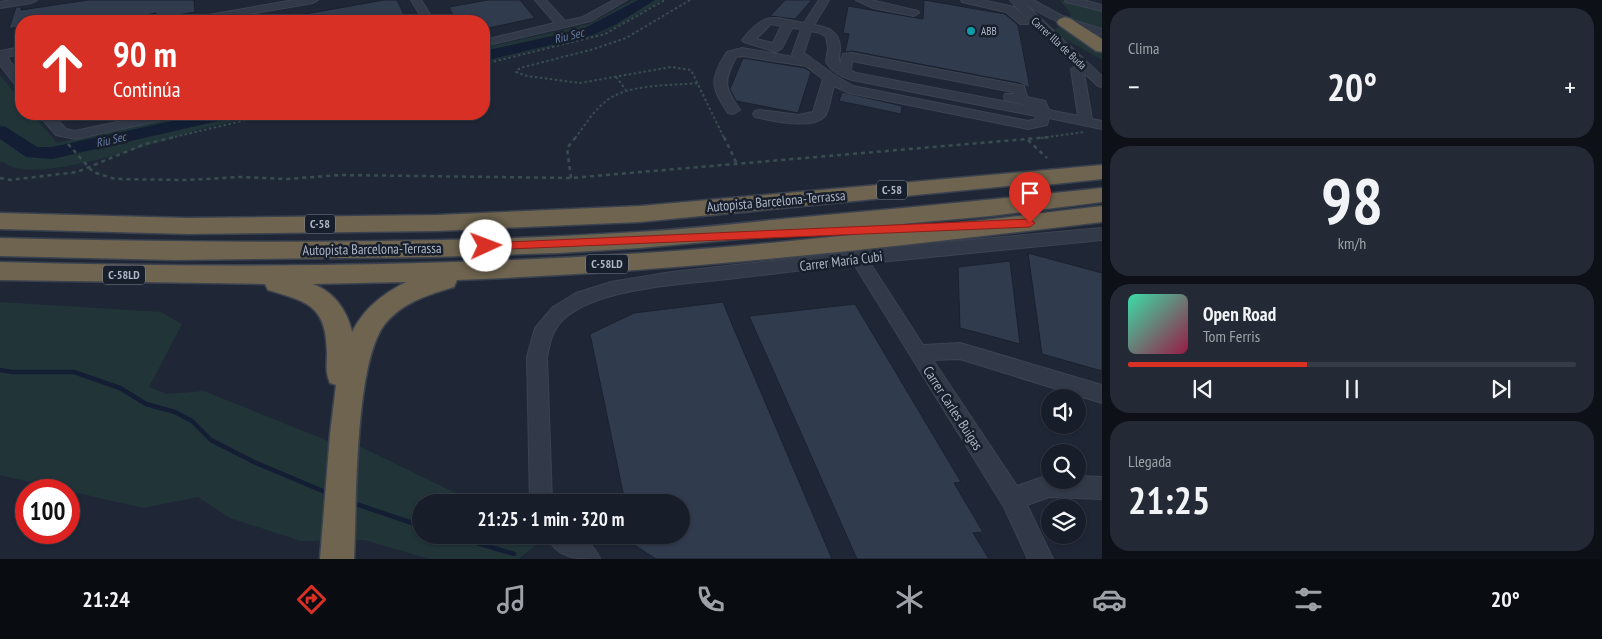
<!DOCTYPE html>
<html lang="es">
<head>
<meta charset="utf-8">
<style>
	:root { --surface:#171d29; --page:#242a35; --text:#f1f3f6; --muted:#9ea2a8; --line:#363b46; --accent:#d93025 }
	body { margin:0; font-family:"PT Sans Narrow",sans-serif; background:var(--page); color:var(--text); height:100vh; display:flex; flex-direction:column; font-size:19px; white-space:nowrap }
	* { box-sizing:border-box; margin:0 }
	p { font-size:16px; color:var(--muted) }
	.icon { flex:none; width:28px; height:28px; fill:none; stroke:currentColor; stroke-width:2; stroke-linecap:round; stroke-linejoin:round }
	.map { position:relative; flex:1; overflow:hidden }
	.drawer { display:flex; flex-direction:column; gap:8px; padding:8px; background:#0d1017; width:500px }
	.drawer>* { flex:none }
	.hud { position:absolute; left:15px; top:15px; width:475px; height:105px; border-radius:20px; box-shadow:0 1px 4px #0004,0 0 0 1px var(--line); background:#d93025; color:#fff; overflow:hidden }
	.tools { position:absolute; left:1041px; top:389px; display:grid; gap:10px }
	.tools a { display:grid; place-items:center; width:45px; height:45px; border-radius:50%; background:var(--surface); box-shadow:0 1px 4px #0004,0 0 0 1px var(--line); font-size:25px }
	.speed { position:absolute; left:15px; top:479px; display:flex; gap:10px; font-size:25px; font-weight:700; text-align:center }
	.speed>* { display:grid; place-content:center; width:65px; height:65px; border-radius:50%; background:var(--surface); box-shadow:0 1px 4px #0004,0 0 0 1px var(--line); line-height:1 }
	.speed .limit { border:8px solid #d22; background:#fff; color:#111 }
	.pin { position:absolute; display:grid; place-items:center; width:42px; height:42px; color:#fff; margin:-51px -21px; border-radius:50% 50% 50% 0; rotate:-45deg; box-shadow:0 0 5px #0007 }
	.pin .icon { rotate:45deg }
	.me { position:absolute; width:55px; margin:-28px; rotate:88deg; stroke-linejoin:round; filter:drop-shadow(0 0 4px #0008) }
	.turn { display:flex; align-items:center; gap:18px; height:105px; padding:0 15px; font-size:22px }
	.turn .icon { width:65px; height:65px; stroke-width:2.5 }
	.turn b { display:block; font-size:35px; line-height:42px }
	.big { font-size:38px; font-weight:800; line-height:1.1 }
	.drawer .tile { flex:1; display:flex; flex-direction:column; justify-content:center; gap:8px; min-width:0; padding:0 18px; border-radius:20px; background:var(--page) }
	.drawer .dial { align-items:center; gap:0 }
	.dial b { font-size:65px; line-height:1 }
	.song { display:flex; align-items:center; gap:15px }
	.cover { width:60px; height:60px; border-radius:8px; background:linear-gradient(135deg,hsl(160 70% 55%),hsl(340 70% 35%)) }
	.played { height:5px; border-radius:2px; background:linear-gradient(90deg,var(--accent) 40%,var(--line) 40%) }
	.keys { display:flex; justify-content:space-around; direction:ltr }
	.heat { display:flex; justify-content:space-between; align-items:center; font-size:28px; direction:ltr }
	.trip { position:absolute; left:412px; top:494px; width:278px; height:50px; border-radius:25px; background:var(--surface); box-shadow:0 1px 4px #0004,0 0 0 1px var(--line); font-weight:800; line-height:50px; text-align:center }
	.tab-bar { display:flex; height:80px; justify-content:space-around; align-items:center; background:#090c10; color:var(--muted) }
	.tab-bar .icon { width:35px; height:35px }
	.tab-bar .selected { color:var(--accent) }
	.tab-bar b { font-size:22px; color:var(--text) }
	main { display:flex; flex:1; min-height:0 }
	.map>svg:first-child { display:block }
	.green { fill:#213438 }
	.lines { fill:none; stroke-linecap:round; stroke-linejoin:round }
	.stream { stroke:#131e34; stroke-width:4.5 }
	.river { fill:#131e34; fill-rule:evenodd }
	.building { fill:#313b4e; stroke:#1a212e }
	.minor-casing { stroke:#3c4351; stroke-width:2 }
	.highway-casing { stroke:#3a414f; stroke-width:3 }
	.path-far1 { stroke:#394d51; stroke-width:2; stroke-dasharray:2.5 2.5; stroke-linecap:butt }
	.path { stroke:#394d51; stroke-width:2.5; stroke-dasharray:4 4; stroke-linecap:butt }
	.minor { fill:#323948; fill-rule:evenodd }
	.highway { fill:#6e644f; fill-rule:evenodd }
	.route { fill:#d93025; stroke:#8d1f18 }
	.culture-dot { fill:#0f9aa8; stroke:#181f2c; stroke-width:2 }
	.labels { text-anchor:middle; stroke-width:5; stroke-linejoin:round; paint-order:stroke }
	.far-poi-label { font-size:11px; fill:#acb4c5; stroke:#181f2c; text-anchor:start }
	.far-street-label { font-size:11px; fill:#acb4c5; stroke:#181f2c }
	.far-water-label { font-size:12px; font-style:italic; fill:#647aa5; stroke:#181f2c }
	.shield { fill:#181f2c; stroke:#808797; stroke-width:1 }
	.shield-label { font-size:12px; font-weight:bold; fill:#acb4c5 }
	.street-label { font-size:14px; fill:#acb4c5; stroke:#181f2c }
</style>
</head>
<body>
<main>
<div class="map">
<svg width="1102" height="559" viewBox="0 0 1102 559">
	<rect width="100%" height="100%" fill="#1f2737"/>
	<!-- green -->
	<g class="green">
		<path d="M 633,0 L 662,0 L 620,25 L 591,37 L 484,62 L 484,48 L 589,24 Z"/>
		<path d="M 1060,0 L 1102,10 L 1102,29 L 1070,22 L 1071,14 Z"/>
		<path d="M 1056,28 L 1065,28 L 1102,51 L 1102,60 L 1058,35 L 1055,30 Z"/>
		<path d="M 0,75 L 21,101 L 21,114 L 32,114 L 57,143 L 194,114 L 271,114 C 249,119 226,122 204,128 C 164,139 35,188 3,162 L 0,163 Z"/>
		<path d="M 0,302 L 161,312 L 182,324 L 149,387 L 167,394 L 204,391 L 328,441 L 361,447 L 474,502 L 421,502 L 421,535 L 534,535 L 540,541 L 519,559 L 430,559 L 364,540 L 301,541 L 230,518 L 198,497 L 143,508 L 0,475 Z"/>
	</g>
	<g class="lines">
		<!-- stream -->
		<g class="stream">
			<path d="M 0,370 L 12,372 L 74,372 L 120,388 L 146,404 L 175,412 L 192,421 L 211,440 L 254,462 L 330,494"/>
			<path d="M 353,503 L 421,526"/>
			<path d="M 450,535 L 514,554"/>
		</g>
		<!-- river -->
		<g class="river">
			<path d="M 638,0 L 655,0 L 615,25 L 593,35 L 484,61 L 484,51 L 583,29 Z"/>
			<path d="M 205,114 L 236,114 L 233,118 L 227,119 L 52,159 L 26,157 L 0,139 L 0,126 L 6,127 L 37,147 L 52,147 Z"/>
		</g>
	</g>
	<!-- building -->
	<g class="building">
		<path d="M 88,0 L 194,0 L 195,12 L 156,19 L 156,13 L 123,19 L 122,21 L 21,21 L 21,26 L 9,29 L 16,7 L 21,7 L 21,10 Z"/>
		<path d="M 384,0 L 397,0 L 405,17 L 382,21 L 294,21 L 294,16 Z"/>
		<path d="M 488,0 L 520,0 L 535,18 L 484,29 L 484,21 L 456,21 L 449,7 Z"/>
		<path d="M 785,0 L 812,0 L 795,19 L 770,16 Z"/>
		<path d="M 924,0 L 1005,14 L 1018,25 L 1030,88 L 1019,83 L 852,51 L 845,52 L 849,34 L 843,33 L 848,6 L 923,19 Z"/>
		<path d="M 743,58 L 805,68 L 811,72 L 798,113 L 736,101 L 730,89 Z"/>
		<path d="M 842,92 L 902,106 L 901,114 L 839,101 Z"/>
		<path d="M 1028,253 L 1102,273 L 1102,371 L 1042,354 Z"/>
		<path d="M 1010,261 L 1020,344 L 960,328 L 958,267 Z"/>
		<path d="M 723,302 L 731,322 L 832,559 L 656,559 L 633,544 L 631,535 L 681,535 L 681,502 L 625,502 L 590,334 L 634,313 Z"/>
		<path d="M 855,304 L 961,482 L 954,483 L 983,532 L 973,533 L 989,559 L 857,559 L 749,316 Z"/>
	</g>
	<g class="lines">
		<!-- minor casing -->
		<g class="minor-casing">
			<g id="minor">
				<path d="M 11,0 L 37,0 L 32,3 L 0,8 L 0,2 Z"/>
				<path d="M 294,0 L 318,0 L 313,3 L 209,21 L 185,21 L 191,18 Z"/>
				<path d="M 411,0 L 421,0 L 434,21 L 424,21 Z"/>
				<path d="M 535,0 L 546,0 L 565,21 L 583,17 L 614,0 L 627,0 L 591,21 L 484,46 L 484,40 L 555,23 Z"/>
				<path d="M 819,0 L 829,0 L 814,25 C 827,27 840,31 840,48 C 840,54 838,59 840,64 L 843,54 L 852,53 L 1019,85 L 1024,86 L 1027,97 L 1045,101 L 1049,110 L 1078,116 L 1071,69 L 1076,66 L 1029,21 L 1028,24 L 1020,24 L 1006,12 L 962,2 L 961,0 L 982,0 L 1014,7 L 1026,18 L 1010,0 L 1033,0 L 1066,18 L 1102,29 L 1102,35 C 1074,29 1049,20 1025,4 L 1102,76 L 1102,87 L 1098,86 L 1084,73 L 1092,119 L 1102,121 L 1102,129 L 1049,118 L 1047,125 L 1028,129 L 849,93 L 834,86 C 831,94 830,108 825,116 C 813,130 775,121 760,118 L 755,117 L 753,114 L 755,111 L 760,110 L 799,115 L 813,112 L 823,79 L 806,66 L 742,56 L 736,57 C 723,82 724,87 740,110 L 733,114 L 728,113 C 711,87 709,79 727,52 L 742,48 L 794,57 L 792,54 L 801,29 L 792,28 L 782,48 L 776,52 L 744,42 L 742,40 C 765,11 772,17 804,23 ZM 771,24 L 781,26 L 773,43 L 756,39 ZM 811,31 L 820,33 L 826,37 L 828,48 L 826,62 C 832,72 841,77 852,80 L 1036,116 L 1036,119 L 1028,121 L 853,86 L 834,75 L 804,53 ZM 852,61 L 1013,92 L 1013,94 L 1005,94 L 1004,97 L 1005,100 L 1034,107 L 856,73 L 851,70 Z"/>
				<path d="M 856,0 L 871,0 L 918,11 L 919,13 L 914,16 L 873,8 Z"/>
				<path d="M 1065,0 L 1083,0 L 1102,5 L 1102,11 L 1066,2 Z"/>
				<path d="M 21,47 L 21,54 L 7,57 L 21,76 L 21,88 L 17,87 L 0,65 L 0,51 Z"/>
				<path d="M 38,114 L 52,114 L 66,129 L 75,131 L 154,114 L 178,114 L 171,118 L 75,139 L 56,135 Z"/>
				<path d="M 1102,228 L 1102,240 L 870,263 L 923,345 L 960,343 L 1102,385 L 1102,403 L 960,359 L 933,360 L 1017,486 L 1049,475 L 1050,480 L 1078,480 L 1078,476 L 1102,477 L 1102,499 L 1049,497 L 1027,505 L 1053,559 L 1028,559 L 1004,507 L 854,264 C 812,269 770,274 728,279 C 683,284 601,288 566,317 C 553,328 550,341 547,357 L 552,502 L 530,502 L 527,357 L 535,328 L 553,307 L 576,293 L 611,282 L 672,272 L 926,244 Z"/>
				<path d="M 546,535 C 570,535 589,533 600,559 C 576,559 557,559 546,535 Z"/>
			</g>
		</g>
		<!-- highway casing -->
		<g class="highway-casing">
			<g id="highway">
				<path d="M 1065,17 L 1071,19 L 1102,39 L 1102,52 L 1096,51 L 1059,25 L 1057,22 L 1059,19 Z"/>
				<path d="M 1102,165 L 1102,179 L 1045,185 L 1008,186 L 640,222 L 437,231 L 188,234 L 0,229 L 0,213 L 188,218 L 437,215 L 640,206 Z"/>
				<path d="M 1102,188 L 1102,202 L 990,216 L 640,248 L 559,253 L 432,257 L 174,260 L 0,256 L 0,238 C 212,243 426,245 638,232 C 690,229 741,223 793,218 C 896,209 999,199 1102,188 Z"/>
				<path d="M 1102,206 L 1102,222 C 887,248 674,272 457,280 L 454,287 C 428,295 403,302 385,324 C 354,363 357,506 354,559 L 320,559 L 330,434 L 336,385 L 330,383 C 325,372 327,364 327,352 C 326,305 308,302 268,290 L 265,284 L 0,280 L 0,262 C 214,268 429,267 644,253 C 797,243 949,224 1102,206 ZM 406,282 C 383,294 365,307 352,332 C 347,310 334,292 313,284 Z"/>
			</g>
		</g>
		<!-- path-far1 -->
		<g class="path-far1">
			<path d="M 690,0 L 626,38 L 594,49 L 520,68 L 516,72 L 527,76 L 580,83 L 671,67 L 691,70 L 724,138"/>
			<path d="M 484,64 L 605,34 L 665,0"/>
			<path d="M 616,77 L 626,90"/>
			<path d="M 170,138 L 272,114"/>
			<path d="M 575,138 C 584,127 593,111 605,102 C 627,83 671,86 699,83"/>
			<path d="M 1041,138 L 1084,132"/>
		</g>
		<!-- path -->
		<g class="path">
			<path d="M 724,137 L 737,164"/>
			<path d="M 1028,140 L 1047,158"/>
			<path d="M 68,144 L 93,172 L 115,179 L 187,180 L 240,177 L 287,179 L 340,175 L 571,178 L 1050,137"/>
			<path d="M 0,178 L 10,180 L 77,172 L 145,144 L 175,137"/>
			<path d="M 571,178 L 567,148 L 576,137"/>
		</g>
		<!-- minor -->
		<use href="#minor" class="minor"/>
		<!-- highway -->
		<use href="#highway" class="highway"/>
	</g>
	<!-- route -->
	<path class="route" d="M 1030,219 L 1035,223 L 1030,227 L 486,250 L 481,246 L 486,243 Z"/>
	<!-- markers -->
	<circle class="culture-dot" cx="971" cy="31" r="5"/>
	<g class="labels">
		<!-- far-poi labels -->
		<g class="far-poi-label">
			<text x="981" y="35">ABB</text>
		</g>
		<!-- far-street labels -->
		<g class="far-street-label">
			<text transform="translate(1059 43) rotate(43)" y="4">Carrer Illa de Buda</text>
		</g>
		<!-- far-water labels -->
		<g class="far-water-label">
			<text transform="translate(569 36) rotate(-14)" y="4">Riu Sec</text>
			<text transform="translate(111 140) rotate(-13)" y="4">Riu Sec</text>
		</g>
		<!-- shield labels -->
		<g class="shield">
			<rect x="877" y="180.5" width="30" height="19" rx="4"/>
			<rect x="305" y="214.5" width="30" height="19" rx="4"/>
			<rect x="586" y="254.5" width="42" height="19" rx="4"/>
			<rect x="103" y="265.5" width="42" height="19" rx="4"/>
		</g>
		<g class="shield-label">
			<text x="892" y="194">C-58</text>
			<text x="320" y="228">C-58</text>
			<text x="607" y="268">C-58LD</text>
			<text x="124" y="279">C-58LD</text>
		</g>
		<!-- street labels -->
		<g class="street-label">
			<text transform="translate(776 201) rotate(-5)" y="5">Autopista Barcelona-Terrassa</text>
			<text transform="translate(372 249) rotate(-1)" y="5">Autopista Barcelona-Terrassa</text>
			<text transform="translate(841 261) rotate(-7)" y="5">Carrer María Cubi</text>
			<text transform="translate(953 408) rotate(57)" y="5">Carrer Carles Buigas</text>
		</g>
	</g>
</svg>
<div class="tools">
<a><svg class="icon" aria-label="sound" viewBox="0 0 24 24"><path d="M4 9h4l5-4v14l-5-4H4zM17 9q2 3 0 6"/></svg></a>
<a><svg class="icon" aria-label="search" viewBox="0 0 24 24"><circle cx="10" cy="10" r="6"/><path d="M15 15l6 6"/></svg></a>
<a><svg class="icon" aria-label="layers" viewBox="0 0 24 24"><path d="M12 4l9 5-9 5-9-5zM3 14l9 5 9-5"/></svg></a>
</div>
<div class="speed"><div class="limit">100</div></div>
<div class="pin" style="left:1030px;top:223px;background:#d93025"><svg class="icon" aria-label="arrive" viewBox="0 0 24 24"><path d="M6 21V4h12l-3 4 3 4H6"/></svg></div>
<svg class="me" style="left:486px;top:246px" viewBox="-20 -20 40 40"><circle r="19" fill="#fff"/><path d="M0-13L10 11 0 6-10 11z" fill="#d93025"/></svg>
<div class="trip">21:25 · 1 min · 320 m</div>
<div class="hud">
<div class="turn"><svg class="icon" aria-label="ahead" viewBox="0 0 24 24"><path d="M12 20V5M6 11l6-6 6 6"/></svg><div><b>90 m</b>Continúa</div></div>
</div>
</div>
<section class="drawer">
<div class="tile"><p>Clima</p>
<div class="heat"><a>−</a><b class="big">20°</b><a>+</a></div>
</div>
<div class="tile dial"><b>98</b><p>km/h</p></div>
<div class="tile">
<div class="song"><i class="cover"></i><div><b>Open Road</b><p>Tom Ferris</p></div></div>
<div class="played"></div>
<div class="keys"><svg class="icon" aria-label="previous" viewBox="0 0 24 24"><path d="M18 5L8 12l10 7zM5 5v14"/></svg><svg class="icon" aria-label="pause" viewBox="0 0 24 24"><path d="M8 5v14M16 5v14"/></svg><svg class="icon" aria-label="next" viewBox="0 0 24 24"><path d="M6 5l10 7-10 7zM19 5v14"/></svg></div>
</div>
<div class="tile"><p>Llegada</p><b class="big">21:25</b></div>
</section>
</main>
<nav class="tab-bar">
<b>21:24</b>
<svg class="icon selected" aria-label="directions" viewBox="0 0 24 24"><path d="M12 3l9 9-9 9-9-9zM9 14v-3h6M13 9l2 2-2 2"/></svg>
<svg class="icon" aria-label="music" viewBox="0 0 24 24"><path d="M9 18V5l10-2v13"/><circle cx="6" cy="18" r="3"/><circle cx="16" cy="16" r="3"/></svg>
<svg class="icon" aria-label="phone" viewBox="0 0 24 24"><path d="M5 4h4l2 5-3 2q2 4 5 5l2-3 5 2v4C11 20 4 13 5 4z"/></svg>
<svg class="icon" aria-label="climate" viewBox="0 0 24 24"><path d="M12 3v18M4 7l16 10M4 17L20 7"/></svg>
<svg class="icon" aria-label="car" viewBox="0 0 24 24"><path d="M5 17H2v-5l4-1 3-4h7l3 4 3 1v5h-3M9 17h6M6 11h13"/><circle cx="7" cy="17" r="2"/><circle cx="17" cy="17" r="2"/></svg>
<svg class="icon" aria-label="filters" viewBox="0 0 24 24"><path d="M4 7h16M4 17h16"/><circle cx="9" cy="7" r="2"/><circle cx="15" cy="17" r="2"/></svg>
<b>20°</b>
</nav>
</body>
</html>
